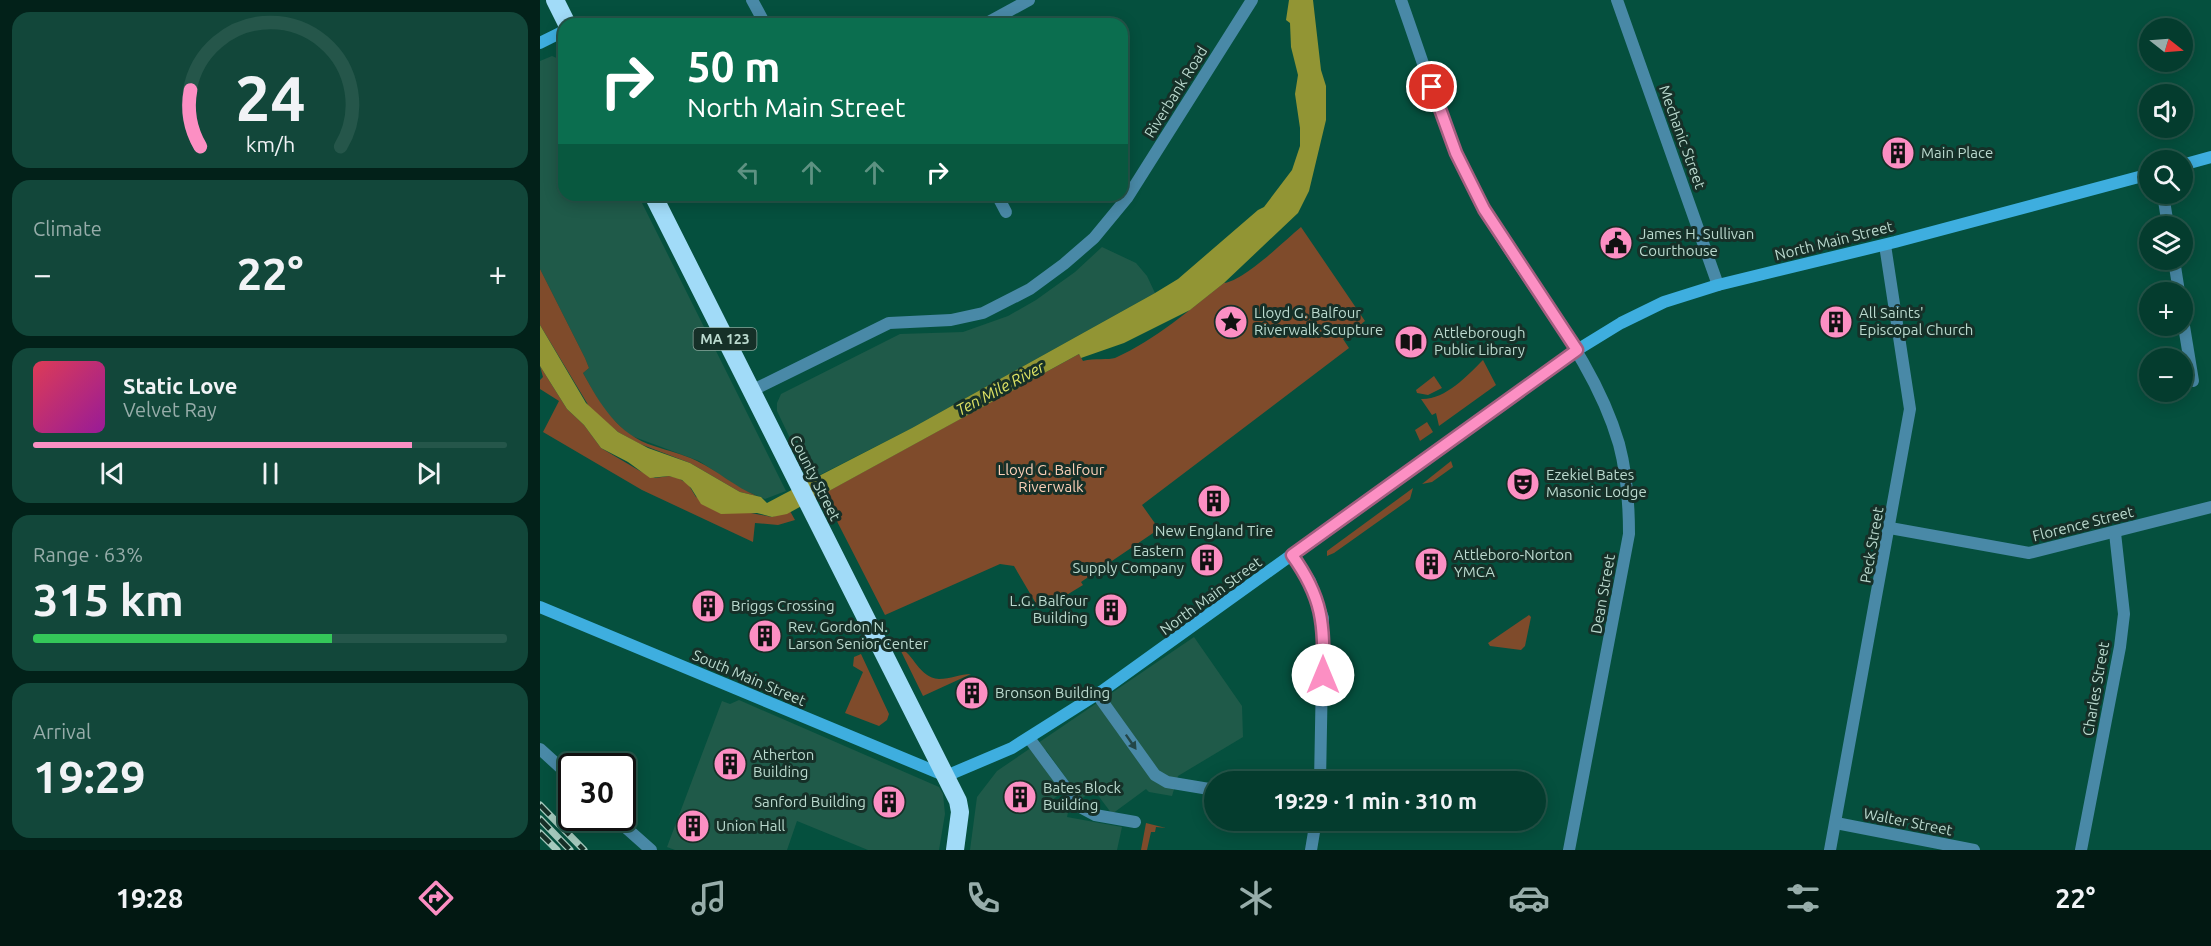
<!DOCTYPE html>
<html lang="en">
<head>
<meta charset="utf-8">
<style>
	:root { --surface:#043c2e; --page:#12473a; --text:#f1f3f6; --muted:#97adaa; --line:#25564a; --accent:#fc8fc3 }
	body { margin:0; font-family:Ubuntu,sans-serif; background:var(--page); color:var(--text); height:100vh; display:flex; flex-direction:column; font-size:22px; white-space:nowrap }
	* { box-sizing:border-box; margin:0 }
	p { font-size:20px; color:var(--muted) }
	.icon { flex:none; width:33px; height:33px; fill:none; stroke:currentColor; stroke-width:2; stroke-linecap:round; stroke-linejoin:round }
	.map { position:relative; flex:1; overflow:hidden }
	.side { display:flex; flex-direction:column; gap:12px; padding:12px; background:#022119; width:540px }
	.side>* { flex:none }
	.guide { position:absolute; left:18px; top:18px; width:570px; height:183px; border-radius:18px; box-shadow:0 3px 15px #0003,0 0 0 2px var(--line); background:#0b6e4f; color:#fff; overflow:hidden }
	.needle { width:39px; rotate:107deg }
	.tools { position:absolute; left:1599px; top:18px; display:grid; gap:12px }
	.tools a { display:grid; place-items:center; width:54px; height:54px; border-radius:50%; background:var(--surface); box-shadow:0 3px 15px #0003,0 0 0 2px var(--line); font-size:30px }
	.speed { position:absolute; left:18px; top:753px; display:flex; gap:12px; font-size:30px; font-weight:700; text-align:center }
	.speed>* { display:grid; place-content:center; width:78px; height:78px; border-radius:50%; background:var(--surface); box-shadow:0 3px 15px #0003,0 0 0 2px var(--line); line-height:1 }
	.speed .limit { border:3px solid #111; border-radius:9px; background:#fff; color:#111 }
	.pin { position:absolute; display:grid; place-items:center; width:51px; height:51px; color:#fff; margin:-26px; border:3px solid #fff; border-radius:50%; box-shadow:0 2px 6px #0007 }
	.me { position:absolute; width:66px; margin:-33px; rotate:0deg; stroke-linejoin:round; filter:drop-shadow(0 0 4px #0008) }
	.turn { display:flex; align-items:center; gap:21px; height:126px; padding:0 30px; font-size:27px }
	.turn .icon { width:78px; height:78px; stroke-width:2.5 }
	.turn b { display:block; font-size:42px; line-height:51px }
	.lanes { display:flex; align-items:center; height:57px; padding:0 30px; background:#0003; justify-content:center; gap:30px; direction:ltr }
	.lanes .off { opacity:.35 }
	.big { font-size:45px; font-weight:700; line-height:1.1 }
	.side .tile { flex:1; display:flex; flex-direction:column; justify-content:center; gap:9px; min-width:0; padding:0 21px; border-radius:18px; background:var(--page) }
	.side .dial { align-items:center; gap:0 }
	.dial svg { height:156px; overflow:visible; fill:none; stroke:var(--line); stroke-width:7; stroke-linecap:round; text-anchor:middle }
	.dial text { fill:var(--text); stroke:none }
	.song { display:flex; align-items:center; gap:18px }
	.cover { width:72px; height:72px; border-radius:9px; background:linear-gradient(135deg,hsl(350 70% 55%),hsl(300 70% 35%)) }
	.played { height:6px; border-radius:3px; background:linear-gradient(90deg,var(--accent) 80%,var(--line) 80%) }
	.keys { display:flex; justify-content:space-around; direction:ltr }
	.heat { display:flex; justify-content:space-between; align-items:center; font-size:33px; direction:ltr }
	.charge { height:9px; border-radius:4px; background:linear-gradient(90deg,#34c759 63%,var(--line) 0) }
	.trip { position:absolute; left:664px; top:771px; width:342px; height:60px; border-radius:30px; background:var(--surface); box-shadow:0 3px 15px #0003,0 0 0 2px var(--line); font-weight:700; line-height:60px; text-align:center }
	.tabs { display:flex; height:96px; justify-content:space-around; align-items:center; background:#021812; color:var(--muted) }
	.tabs .icon { width:42px; height:42px }
	.tabs .current { color:var(--accent) }
	.tabs b { font-size:27px; color:var(--text) }
	main { display:flex; flex:1; min-height:0 }
	.map>svg:first-child { display:block }
	.built { fill:#1f5a49 }
	.green { fill:#7f4b2b }
	.water { fill:#929534 }
	.lines { fill:none; stroke-linecap:round; stroke-linejoin:round }
	.street { stroke:#4989a7; stroke-width:12 }
	.secondary { stroke:#3eaedf; stroke-width:12 }
	.highway { stroke:#a1dbf8; stroke-width:18 }
	.rail-casing { stroke:#a6cabe; stroke-width:7 }
	.rail { stroke:#163028; stroke-width:4.5; stroke-dasharray:14; stroke-linecap:butt }
	.oneway { fill:#234648 }
	.route-casing { stroke:#a45d7f; stroke-width:15 }
	.route { stroke:#fc8fc3; stroke-width:10 }
	.labels { text-anchor:middle; stroke-width:6; stroke-linejoin:round; paint-order:stroke }
	.shield { fill:#163028; stroke:#89a69c; stroke-width:1.5 }
	.shield-label { font-size:14px; font-weight:bold; fill:#bad9ce }
	.street-label { font-size:15px; fill:#bad9ce; stroke:#163028 }
	.poi-label { font-size:15px; fill:#bad9ce; stroke:#163028; text-anchor:start }
	.park-label { font-size:15px; fill:#fbcfb7; stroke:#163028 }
	.water-label { font-size:16px; font-style:italic; fill:#dee264; stroke:#163028 }
</style>
</head>
<body>
<main>
<section class="side">
<div class="tile dial"><svg viewBox="0 0 100 80">
<path d="M14 69A42 42 0 1 1 86 69"/>
<path d="M14 69A42 42 0 0 1 9 40" stroke="#fc8fc3"/>
<text x="50" y="56" font-size="32" font-weight="700">24</text>
<text x="50" y="72" font-size="11">km/h</text>
</svg></div>
<div class="tile"><p>Climate</p>
<div class="heat"><a>−</a><b class="big">22°</b><a>+</a></div>
</div>
<div class="tile">
<div class="song"><i class="cover"></i><div><b>Static Love</b><p>Velvet Ray</p></div></div>
<div class="played"></div>
<div class="keys"><svg class="icon" aria-label="previous" viewBox="0 0 24 24"><path d="M18 5L8 12l10 7zM5 5v14"/></svg><svg class="icon" aria-label="pause" viewBox="0 0 24 24"><path d="M8 5v14M16 5v14"/></svg><svg class="icon" aria-label="next" viewBox="0 0 24 24"><path d="M6 5l10 7-10 7zM19 5v14"/></svg></div>
</div>
<div class="tile"><p>Range · 63%</p><b class="big">315 km</b><div class="charge"></div></div>
<div class="tile"><p>Arrival</p><b class="big">19:29</b></div>
</section>
<div class="map">
<svg width="1671" height="850" viewBox="0 0 1671 850">
	<rect width="100%" height="100%" fill="#05503e"/>
	<!-- built -->
	<g class="built">
		<path d="M 12,56 L 24,61 L 24,195 L 98,195 L 246,491 L 225,499 L 203,490 L 159,461 L 89,435 L 65,411 L 53,391 L 43,373 L 49,368 L 45,358 L 0,269 L 0,61 Z"/>
		<path d="M 562,247 L 596,263 L 607,276 L 615,293 L 372,428 L 270,480 L 237,411 L 237,403 L 241,394 L 360,334 L 423,332 L 468,316 L 496,300 L 535,272 Z"/>
		<path d="M 654,637 L 702,706 L 703,737 L 638,776 L 632,796 L 609,792 L 606,789 L 572,814 L 554,790 L 541,799 L 506,750 L 497,757 L 522,792 L 510,802 L 529,808 L 527,817 L 582,827 L 577,850 L 430,850 L 437,797 L 457,771 Z"/>
		<path d="M 199,700 L 399,787 L 403,794 L 405,814 L 399,850 L 328,850 L 257,821 L 247,850 L 135,850 L 127,847 L 182,701 L 190,704 Z"/>
	</g>
	<!-- green -->
	<g class="green">
		<path d="M 761,227 L 825,321 L 803,339 L 809,348 L 602,505 L 619,529 L 541,582 L 543,585 L 507,607 L 498,607 L 474,566 L 460,564 L 345,615 L 283,494 L 539,354 L 543,361 C 554,358 569,360 575,358 C 617,339 649,310 684,283 C 704,281 744,241 761,227 Z"/>
		<path d="M 0,269 L 45,358 L 49,368 L 43,373 C 60,404 78,435 114,446 C 128,451 143,454 157,461 C 178,471 195,487 217,496 L 200,492 L 150,463 L 100,444 L 78,432 L 50,408 L 0,325 Z"/>
		<path d="M 943,360 L 956,385 L 899,426 L 896,413 L 892,415 L 881,399 C 905,400 927,376 943,360 Z"/>
		<path d="M 0,366 L 27,409 L 44,425 L 61,448 L 100,471 L 115,478 L 129,476 L 138,478 L 148,484 L 156,497 L 211,513 L 232,517 L 250,511 L 255,520 L 238,525 L 215,523 L 213,542 L 102,490 L 3,432 L 19,401 L 0,389 L 0,380 L 3,377 Z"/>
		<path d="M 894,376 L 902,388 L 888,395 L 877,393 L 876,390 Z"/>
		<path d="M 887,422 L 893,432 L 880,441 L 875,430 Z"/>
		<path d="M 911,461 L 913,467 L 892,482 L 882,484 Z"/>
		<path d="M 873,488 L 870,499 L 794,553 L 787,556 L 787,551 Z"/>
		<path d="M 989,615 L 991,617 L 985,646 L 981,650 L 950,646 L 948,643 Z"/>
		<path d="M 359,647 C 375,655 378,677 399,679 C 410,679 421,674 431,674 L 383,696 Z"/>
		<path d="M 321,654 L 349,714 L 347,720 L 339,726 L 305,713 L 323,672 L 313,666 L 314,657 Z"/>
		<path d="M 606,823 L 626,828 L 616,827 L 615,832 L 611,832 L 607,850 L 601,850 Z"/>
	</g>
	<!-- water -->
	<path class="water" d="M 749,0 L 773,0 L 781,70 L 786,86 L 786,120 L 769,191 L 758,213 L 684,283 L 650,310 L 584,343 L 541,358 L 539,354 L 247,514 L 232,517 L 217,513 L 181,514 L 161,504 L 151,488 L 142,480 L 129,476 L 110,478 L 88,462 L 61,448 L 44,425 L 27,409 L 0,366 L 0,325 L 46,403 L 78,432 L 108,448 L 150,463 L 200,492 L 221,497 L 227,503 L 242,495 L 372,428 L 615,293 L 638,279 L 718,210 L 724,207 L 752,170 L 760,146 L 760,128 L 755,94 L 758,75 L 751,47 L 750,23 L 746,20 Z"/>
	<g class="lines">
		<!-- street -->
		<g class="street">
			<path d="M 212,0 L 225,24"/>
			<path d="M 861,0 C 886,70 907,143 943,207 C 988,287 1053,355 1079,444 C 1087,474 1089,504 1089,534 L 1029,850"/>
			<path d="M 1077,0 L 1178,285"/>
			<path d="M 445,24 L 489,0"/>
			<path d="M 1623,194 L 1628,226"/>
			<path d="M 457,195 L 466,212"/>
			<path d="M 1634,260 L 1639,292"/>
			<path d="M 1642,314 L 1653,381"/>
			<path d="M 211,391 L 349,323 L 411,320 L 443,313 L 490,289 L 524,264 L 554,238 L 587,198 L 712,0"/>
			<path d="M 1350,528 L 1489,553 L 1671,507"/>
			<path d="M 752,555 L 770,581 L 783,618 L 780,782"/>
			<path d="M 557,694 L 615,775 L 627,782 L 675,790"/>
			<path d="M 489,738 L 540,807 L 555,815 L 595,822"/>
			<path d="M 0,749 L 32,778"/>
			<path d="M 75,818 L 111,850"/>
			<path d="M 1296,823 L 1434,850"/>
			<path d="M 771,850 L 776,820"/>
			<path d="M 1290,850 L 1370,409 L 1345,245"/>
			<path d="M 1541,850 L 1580,647 L 1584,614 L 1575,533"/>
		</g>
		<!-- secondary -->
		<g class="secondary">
			<path d="M 0,43 L 24,31"/>
			<path d="M 1642,165 L 1671,157"/>
			<path d="M 0,607 L 406,776 L 472,748 L 562,691 L 1037,350 L 1081,323 L 1124,302 L 1178,285 L 1355,242 L 1610,174"/>
		</g>
		<!-- highway -->
		<g class="highway">
			<path d="M 15,0 L 27,24"/>
			<path d="M 113,195 L 418,801 L 420,812 L 415,850"/>
		</g>
		<!-- rail casing -->
		<g class="rail-casing">
			<g id="rail">
				<path d="M 0,805 L 44,850"/>
				<path d="M 0,819 L 30,850"/>
				<path d="M 0,833 L 17,850"/>
			</g>
		</g>
		<!-- rail -->
		<use href="#rail" class="rail"/>
	</g>
	<!-- one-way arrows -->
	<defs><path id="oneway-solid" d="M-6-.8H1V-3.2L6.5 0L1 3.2V.8H-6Z" transform="scale(1.5)"/></defs>
	<use class="oneway" href="#oneway-solid" transform="translate(591 742) rotate(55)"/>
	<g class="lines">
		<!-- route casing -->
		<g class="route-casing">
			<path id="route" d="M 783,675 C 784,623 783,598 752,555 L 1037,350 L 944,209 L 916,153 L 892,87"/>
		</g>
		<!-- route -->
		<use href="#route" class="route"/>
	</g>
	<!-- icons -->
	<defs>
		<g id="building-disc" transform="scale(1.725)"><circle r="9.5" fill="#fc8fc3" stroke="#163028"/><path d="M-4-6H4V6H1V3H-1V6H-4ZM-2.5-4.3h1.7v1.8h-1.7ZM.8-4.3h1.7v1.8H.8ZM-2.5-1h1.7V.8h-1.7ZM.8-1h1.7V.8H.8Z" fill="#111"/></g>
		<g id="civic-disc" transform="scale(1.725)"><circle r="9.5" fill="#fc8fc3" stroke="#163028"/><path d="M-.6-6.5H3V-4.5H.6V-3L4-1V1h2V6H-6V1h2V-1L-.6-3ZM-1.2 2.5V6h2.4V2.5Z" fill="#111"/></g>
		<g id="sight-disc" transform="scale(1.725)"><circle r="9.5" fill="#fc8fc3" stroke="#163028"/><path d="M0-6L1.8-2.2L6-1.7L2.9 1.2L3.7 5.4L0 3.3L-3.7 5.4L-2.9 1.2L-6-1.7L-1.8-2.2Z" fill="#111"/></g>
		<g id="library-disc" transform="scale(1.725)"><circle r="9.5" fill="#fc8fc3" stroke="#163028"/><path d="M-6-4Q-3-5.5-.7-3.5V5Q-3 3-6 4ZM6-4Q3-5.5 .7-3.5V5Q3 3 6 4Z" fill="#111"/></g>
		<g id="theatre-disc" transform="scale(1.725)"><circle r="9.5" fill="#fc8fc3" stroke="#163028"/><path d="M-5-5.5Q0-4 5-5.5V0Q5 5 0 6Q-5 5-5 0ZM-3.3-2.5H-1v1.5H-3.3ZM1-2.5H3.3v1.5H1ZM-2.8 1Q0 5.5 2.8 1Z" fill="#111"/></g>
	</defs>
	<g fill-rule="evenodd">
		<use href="#building-disc" x="1358" y="153"/>
		<use href="#civic-disc" x="1076" y="243"/>
		<use href="#sight-disc" x="691" y="322"/>
		<use href="#building-disc" x="1296" y="322"/>
		<use href="#library-disc" x="871" y="342"/>
		<use href="#theatre-disc" x="983" y="484"/>
		<use href="#building-disc" x="674" y="501"/>
		<use href="#building-disc" x="667" y="560"/>
		<use href="#building-disc" x="891" y="564"/>
		<use href="#building-disc" x="168" y="606"/>
		<use href="#building-disc" x="571" y="610"/>
		<use href="#building-disc" x="225" y="636"/>
		<use href="#building-disc" x="432" y="693"/>
		<use href="#building-disc" x="190" y="764"/>
		<use href="#building-disc" x="480" y="797"/>
		<use href="#building-disc" x="349" y="802"/>
		<use href="#building-disc" x="153" y="826"/>
	</g>
	<g class="labels">
		<!-- shield labels -->
		<rect class="shield" x="153.5" y="328" width="63" height="22" rx="4.5"/>
		<g class="shield-label">
			<text x="185" y="344">MA 123</text>
		</g>
		<!-- street labels -->
		<g class="street-label">
			<text transform="translate(636 92) rotate(-58)" y="5">Riverbank Road</text>
			<text transform="translate(1142 137) rotate(70)" y="5">Mechanic Street</text>
			<text transform="translate(1294 241) rotate(-14)" y="5">North Main Street</text>
			<text transform="translate(275 478) rotate(63)" y="5">County Street</text>
			<text transform="translate(1543 524) rotate(-14)" y="5">Florence Street</text>
			<text transform="translate(1332 545) rotate(-80)" y="5">Peck Street</text>
			<text transform="translate(1063 594) rotate(-80)" y="5">Dean Street</text>
			<text transform="translate(671 596) rotate(-36)" y="5">North Main Street</text>
			<text transform="translate(209 678) rotate(23)" y="5">South Main Street</text>
			<text transform="translate(1556 689) rotate(-80)" y="5">Charles Street</text>
			<text transform="translate(1368 822) rotate(11)" y="5">Walter Street</text>
		</g>
		<!-- poi labels -->
		<g class="poi-label">
			<text x="1381" y="158">Main Place</text>
			<text x="1099" y="239">James H. Sullivan<tspan x="1099" dy="17">Courthouse</tspan></text>
			<text x="714" y="318">Lloyd G. Balfour<tspan x="714" dy="17">Riverwalk Scupture</tspan></text>
			<text x="1319" y="318">All Saints'<tspan x="1319" dy="17">Episcopal Church</tspan></text>
			<text x="894" y="338">Attleborough<tspan x="894" dy="17">Public Library</tspan></text>
			<text x="1006" y="480">Ezekiel Bates<tspan x="1006" dy="17">Masonic Lodge</tspan></text>
			<text x="674" y="536" text-anchor="middle">New England Tire</text>
			<text x="644" y="556" text-anchor="end">Eastern<tspan x="644" dy="17">Supply Company</tspan></text>
			<text x="914" y="560">Attleboro-Norton<tspan x="914" dy="17">YMCA</tspan></text>
			<text x="548" y="606" text-anchor="end">L.G. Balfour<tspan x="548" dy="17">Building</tspan></text>
			<text x="191" y="611">Briggs Crossing</text>
			<text x="248" y="632">Rev. Gordon N.<tspan x="248" dy="17">Larson Senior Center</tspan></text>
			<text x="455" y="698">Bronson Building</text>
			<text x="213" y="760">Atherton<tspan x="213" dy="17">Building</tspan></text>
			<text x="503" y="793">Bates Block<tspan x="503" dy="17">Building</tspan></text>
			<text x="326" y="807" text-anchor="end">Sanford Building</text>
			<text x="176" y="831">Union Hall</text>
		</g>
		<!-- park labels -->
		<g class="park-label">
			<text x="511" y="475">Lloyd G. Balfour<tspan x="511" dy="17">Riverwalk</tspan></text>
		</g>
		<!-- water labels -->
		<g class="water-label">
			<text transform="translate(460 388) rotate(-28)" y="6">Ten Mile River</text>
		</g>
	</g>
</svg>
<div class="tools">
<a><svg class="needle" viewBox="-14 -14 28 28"><path d="M0-13l5 13h-10z" fill="#e53935"/><path d="M0 13l5-13h-10z" fill="#97adaa"/></svg></a>
<a><svg class="icon" aria-label="sound" viewBox="0 0 24 24"><path d="M4 9h4l5-4v14l-5-4H4zM17 9q2 3 0 6"/></svg></a>
<a><svg class="icon" aria-label="search" viewBox="0 0 24 24"><circle cx="10" cy="10" r="6"/><path d="M15 15l6 6"/></svg></a>
<a><svg class="icon" aria-label="layers" viewBox="0 0 24 24"><path d="M12 4l9 5-9 5-9-5zM3 14l9 5 9-5"/></svg></a>
<a>+</a>
<a>−</a>
</div>
<div class="speed"><div class="limit">30</div></div>
<div class="pin" style="left:892px;top:87px;background:#d93025"><svg class="icon" aria-label="arrive" viewBox="0 0 24 24"><path d="M6 21V4h12l-3 4 3 4H6"/></svg></div>
<svg class="me" style="left:783px;top:675px" viewBox="-20 -20 40 40"><circle r="19" fill="#fff"/><path d="M0-13L10 11 0 6-10 11z" fill="#fc8fc3"/></svg>
<div class="trip">19:29 · 1 min · 310 m</div>
<div class="guide">
<div class="turn"><svg class="icon" aria-label="right" viewBox="0 0 24 24"><path d="M7 20v-9h11M14 6l5 5-5 5"/></svg><div><b>50 m</b>North Main Street</div></div>
<div class="lanes"><svg class="icon off" aria-label="left" viewBox="0 0 24 24"><path d="M17 20v-9H6M10 6l-5 5 5 5"/></svg><svg class="icon off" aria-label="ahead" viewBox="0 0 24 24"><path d="M12 20V5M6 11l6-6 6 6"/></svg><svg class="icon off" aria-label="ahead" viewBox="0 0 24 24"><path d="M12 20V5M6 11l6-6 6 6"/></svg><svg class="icon" aria-label="right" viewBox="0 0 24 24"><path d="M7 20v-9h11M14 6l5 5-5 5"/></svg></div>
</div>
</div>
</main>
<nav class="tabs">
<b>19:28</b>
<svg class="icon current" aria-label="directions" viewBox="0 0 24 24"><path d="M12 3l9 9-9 9-9-9zM9 14v-3h6M13 9l2 2-2 2"/></svg>
<svg class="icon" aria-label="music" viewBox="0 0 24 24"><path d="M9 18V5l10-2v13"/><circle cx="6" cy="18" r="3"/><circle cx="16" cy="16" r="3"/></svg>
<svg class="icon" aria-label="phone" viewBox="0 0 24 24"><path d="M5 4h4l2 5-3 2q2 4 5 5l2-3 5 2v4C11 20 4 13 5 4z"/></svg>
<svg class="icon" aria-label="climate" viewBox="0 0 24 24"><path d="M12 3v18M4 7l16 10M4 17L20 7"/></svg>
<svg class="icon" aria-label="car" viewBox="0 0 24 24"><path d="M5 17H2v-5l4-1 3-4h7l3 4 3 1v5h-3M9 17h6M6 11h13"/><circle cx="7" cy="17" r="2"/><circle cx="17" cy="17" r="2"/></svg>
<svg class="icon" aria-label="filters" viewBox="0 0 24 24"><path d="M4 7h16M4 17h16"/><circle cx="9" cy="7" r="2"/><circle cx="15" cy="17" r="2"/></svg>
<b>22°</b>
</nav>
</body>
</html>
